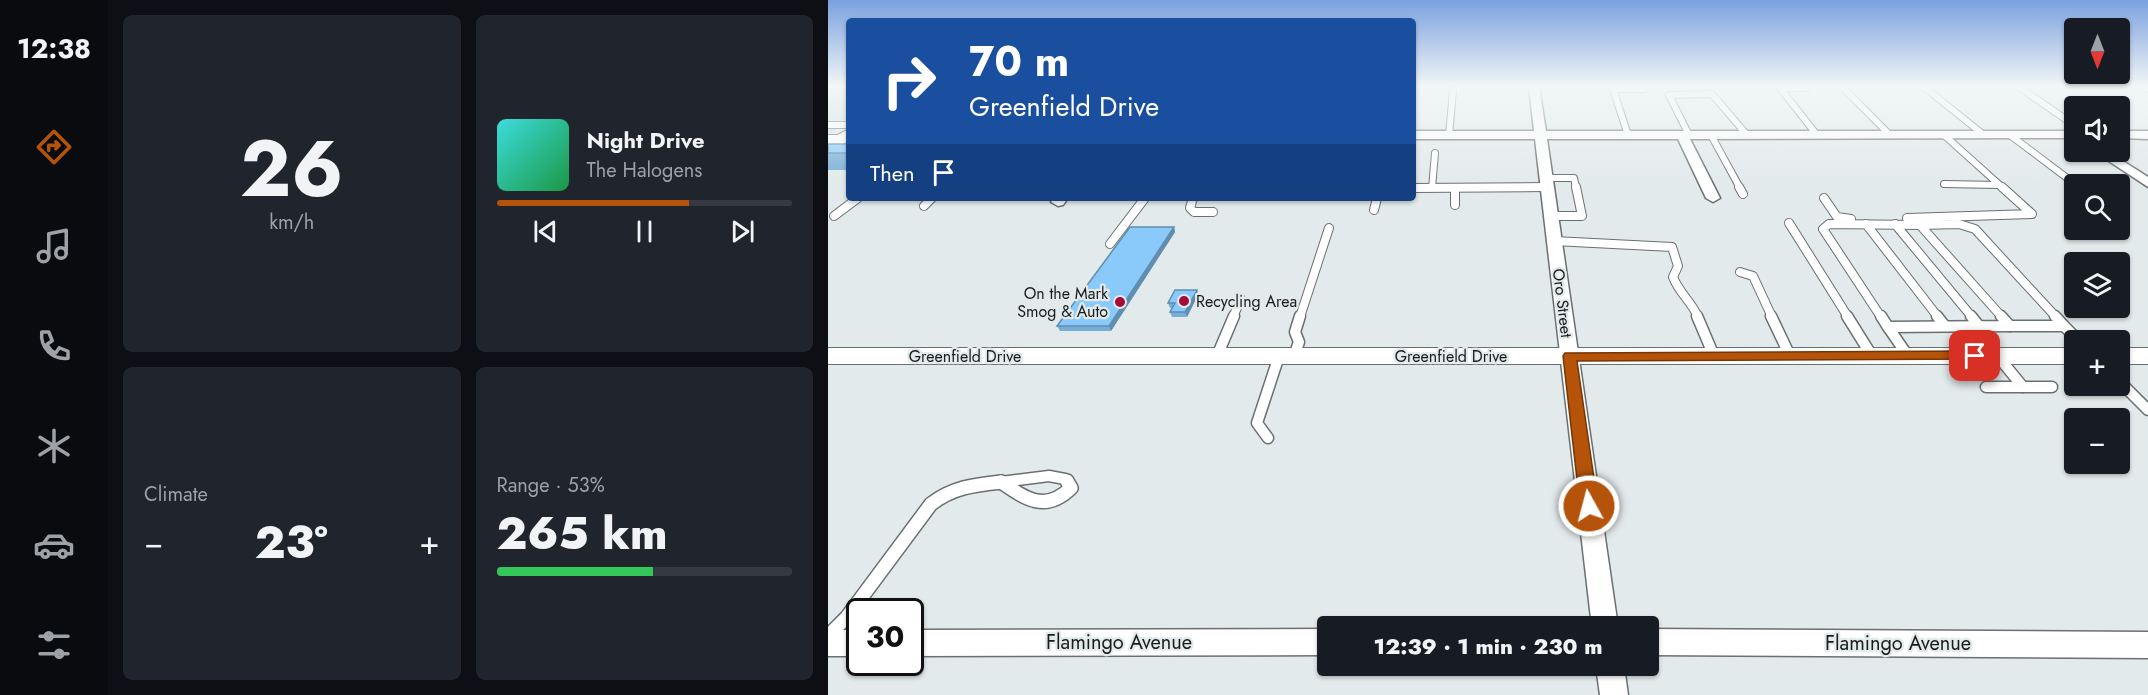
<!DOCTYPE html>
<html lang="en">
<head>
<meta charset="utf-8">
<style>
	:root { --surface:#171b24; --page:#20242c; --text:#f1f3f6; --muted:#9ea1a6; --line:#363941; --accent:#b45309 }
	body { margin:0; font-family:Jost,sans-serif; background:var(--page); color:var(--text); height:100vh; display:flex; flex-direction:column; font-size:22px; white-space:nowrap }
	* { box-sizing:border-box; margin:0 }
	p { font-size:20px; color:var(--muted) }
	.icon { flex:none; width:33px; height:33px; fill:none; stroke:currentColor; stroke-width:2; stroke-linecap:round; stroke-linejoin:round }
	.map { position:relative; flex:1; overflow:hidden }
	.drawer { display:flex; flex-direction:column; gap:15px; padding:15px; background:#0d0f14; width:720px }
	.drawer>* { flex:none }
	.banner { position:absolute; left:18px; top:18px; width:570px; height:183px; border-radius:6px; box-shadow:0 2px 4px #0004; background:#1a4fa0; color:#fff; overflow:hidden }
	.needle { width:39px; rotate:180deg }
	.tools { position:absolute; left:1236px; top:18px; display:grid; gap:12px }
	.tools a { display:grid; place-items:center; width:66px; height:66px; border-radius:6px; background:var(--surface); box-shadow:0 2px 4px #0004; font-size:30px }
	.speed { position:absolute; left:18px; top:598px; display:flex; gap:12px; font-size:30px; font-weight:700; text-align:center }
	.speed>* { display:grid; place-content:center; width:78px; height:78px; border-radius:50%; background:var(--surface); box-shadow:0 2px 4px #0004; line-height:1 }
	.speed .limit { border:3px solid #111; border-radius:9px; background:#fff; color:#111 }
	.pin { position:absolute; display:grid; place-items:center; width:51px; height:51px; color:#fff; margin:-26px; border-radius:12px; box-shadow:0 3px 9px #0006 }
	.me { position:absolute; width:66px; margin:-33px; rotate:353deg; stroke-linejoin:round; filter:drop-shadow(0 0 4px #0008) }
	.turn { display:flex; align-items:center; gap:21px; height:126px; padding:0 24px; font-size:27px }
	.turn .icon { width:78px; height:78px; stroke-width:2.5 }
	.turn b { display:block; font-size:42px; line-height:51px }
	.then { display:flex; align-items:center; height:57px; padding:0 24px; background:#0003; gap:12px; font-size:22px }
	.big { font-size:45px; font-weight:800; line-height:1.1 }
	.drawer .tile { flex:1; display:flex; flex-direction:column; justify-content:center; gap:9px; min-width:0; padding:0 21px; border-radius:9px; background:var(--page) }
	.drawer .dial { align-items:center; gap:0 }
	.dial b { font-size:78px; line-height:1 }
	.song { display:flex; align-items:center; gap:18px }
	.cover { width:72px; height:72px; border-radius:9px; background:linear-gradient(135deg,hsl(180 70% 55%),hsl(140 70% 35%)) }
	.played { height:6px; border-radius:3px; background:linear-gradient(90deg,var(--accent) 65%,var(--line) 65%) }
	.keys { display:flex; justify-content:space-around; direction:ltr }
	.heat { display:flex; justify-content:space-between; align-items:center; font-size:33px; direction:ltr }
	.charge { height:9px; border-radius:4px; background:linear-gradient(90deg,#34c759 53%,var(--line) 0) }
	.drawer .tiles { flex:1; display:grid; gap:15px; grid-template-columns:repeat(2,1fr) }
	.trip { position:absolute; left:489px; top:616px; width:342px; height:60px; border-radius:6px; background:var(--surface); box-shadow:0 2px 4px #0004; font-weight:800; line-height:60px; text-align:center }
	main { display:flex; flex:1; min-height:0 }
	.tab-bar { display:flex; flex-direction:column; width:108px; justify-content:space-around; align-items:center; background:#090b0e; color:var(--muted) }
	.tab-bar .icon { width:42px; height:42px }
	.tab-bar .on { color:var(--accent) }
	.tab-bar b { font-size:27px; color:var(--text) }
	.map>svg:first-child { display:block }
	.built { fill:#d0e0e3 }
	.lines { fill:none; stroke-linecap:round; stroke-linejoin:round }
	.lane-far3-casing { stroke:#6a7071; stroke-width:8 }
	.lane-far2-casing { stroke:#6a7071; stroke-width:10 }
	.lane-far1-casing { stroke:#6a7071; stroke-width:13 }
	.lane-casing { stroke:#6a7071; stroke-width:16 }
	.street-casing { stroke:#6a7071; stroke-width:3 }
	.secondary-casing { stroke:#6a7071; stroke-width:2 }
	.lane-far3 { stroke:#fff; stroke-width:6 }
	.lane-far2 { stroke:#fff; stroke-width:8 }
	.lane-far1 { stroke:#fff; stroke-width:10 }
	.lane { stroke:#fff; stroke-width:13 }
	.street { fill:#fff; fill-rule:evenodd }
	.secondary { fill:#fff; fill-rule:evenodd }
	.wall { fill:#77aed7 }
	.shaded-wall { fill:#618daf }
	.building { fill:#8acafa; stroke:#618daf; stroke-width:1.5 }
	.route { fill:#b45309; stroke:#753606; stroke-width:1.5 }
	.poi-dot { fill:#a50b39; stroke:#e3eaeb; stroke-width:2 }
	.labels { text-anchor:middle; stroke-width:4.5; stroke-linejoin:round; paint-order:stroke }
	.poi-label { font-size:16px; fill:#191b1b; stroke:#e3eaeb; text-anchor:end }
	.street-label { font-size:16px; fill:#191b1b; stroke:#e3eaeb }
	.near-street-label { font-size:20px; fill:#191b1b; stroke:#e3eaeb }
</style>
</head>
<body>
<main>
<nav class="tab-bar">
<b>12:38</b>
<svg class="icon on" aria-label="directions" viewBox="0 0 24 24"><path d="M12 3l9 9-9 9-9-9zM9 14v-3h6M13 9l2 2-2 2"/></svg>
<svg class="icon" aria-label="music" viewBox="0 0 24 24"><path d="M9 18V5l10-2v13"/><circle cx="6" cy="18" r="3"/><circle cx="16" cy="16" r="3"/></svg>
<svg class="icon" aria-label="phone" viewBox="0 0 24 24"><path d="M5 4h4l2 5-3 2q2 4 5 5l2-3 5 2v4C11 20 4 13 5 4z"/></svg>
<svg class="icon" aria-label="climate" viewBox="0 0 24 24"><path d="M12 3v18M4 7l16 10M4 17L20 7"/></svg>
<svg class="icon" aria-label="car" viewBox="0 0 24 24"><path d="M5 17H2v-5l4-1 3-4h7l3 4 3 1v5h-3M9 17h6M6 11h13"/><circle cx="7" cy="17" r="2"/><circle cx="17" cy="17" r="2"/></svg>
<svg class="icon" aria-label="filters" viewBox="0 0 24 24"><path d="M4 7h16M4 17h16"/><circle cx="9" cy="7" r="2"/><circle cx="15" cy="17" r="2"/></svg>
</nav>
<section class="drawer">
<div class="tiles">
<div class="tile dial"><b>26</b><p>km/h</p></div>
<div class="tile">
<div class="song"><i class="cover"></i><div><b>Night Drive</b><p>The Halogens</p></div></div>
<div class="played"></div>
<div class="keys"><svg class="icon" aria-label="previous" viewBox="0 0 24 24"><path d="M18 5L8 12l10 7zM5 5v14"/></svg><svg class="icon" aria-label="pause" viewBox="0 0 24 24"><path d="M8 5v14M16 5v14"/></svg><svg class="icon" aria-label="next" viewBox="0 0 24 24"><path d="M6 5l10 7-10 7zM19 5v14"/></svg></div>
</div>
<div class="tile"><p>Climate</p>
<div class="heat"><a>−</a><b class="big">23°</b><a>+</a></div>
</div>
<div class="tile"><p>Range · 53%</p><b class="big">265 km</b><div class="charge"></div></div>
</div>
</section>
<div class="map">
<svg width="1320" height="695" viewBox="0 0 1320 695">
	<rect width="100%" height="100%" fill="#e3eaeb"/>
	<!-- built -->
	<path class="built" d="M 0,87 L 13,87 L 6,92 L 21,92 L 21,122 L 0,135 Z"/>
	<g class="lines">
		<!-- lane-far3 casing -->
		<g class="lane-far3-casing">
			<g id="lane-far3">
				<path d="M 1014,87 L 1062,135"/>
				<path d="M 1096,87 L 1156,135"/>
				<path d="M 1191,87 L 1246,125"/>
				<path d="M 979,88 L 952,88 L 989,135"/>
				<path d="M 0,125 L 21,125"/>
				<path d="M 621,135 L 625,91"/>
				<path d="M 800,135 L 785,89 L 816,89"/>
				<path d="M 861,135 L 841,95 L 884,94 L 919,135"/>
				<path d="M 883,135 L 912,188"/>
				<path d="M 1116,135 L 1175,188"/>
				<path d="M 1182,135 L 1247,184"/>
				<path d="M 0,138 L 16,138"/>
				<path d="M 718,178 L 746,178 L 748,188"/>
				<path d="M 1116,184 L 1171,185"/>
				<path d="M 585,188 L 719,187"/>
				<path d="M 604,188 L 607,153"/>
			</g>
		</g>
		<!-- lane-far2 casing -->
		<g class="lane-far2-casing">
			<g id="lane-far2">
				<path d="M 911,187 L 915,194"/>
				<path d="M 585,188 L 719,187"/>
				<path d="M 627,188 L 627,205"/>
				<path d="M 365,198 L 362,208 L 366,212 L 385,212"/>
				<path d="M 996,198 L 1009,217 L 1023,219"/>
				<path d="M 96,206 L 104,198"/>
				<path d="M 546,210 L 549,198"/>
				<path d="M 6,216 L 30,198"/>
				<path d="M 723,216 L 754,216 L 748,187"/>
				<path d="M 1079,218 L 1204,214 L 1174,187"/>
				<path d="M 961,223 L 1020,317"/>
				<path d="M 1038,224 L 1110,317"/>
				<path d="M 1067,224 L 1144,317"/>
				<path d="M 1092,225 L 1131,224 L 1147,229 L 1228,317"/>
				<path d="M 726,241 L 844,247 L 850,266 L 845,277 C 851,293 864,302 870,317"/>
				<path d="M 282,244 L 317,198"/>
				<path d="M 912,272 L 925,276 L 944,317"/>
				<path d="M 405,317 L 413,299"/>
				<path d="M 472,317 L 501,228"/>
				<path d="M 1053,317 L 995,229 L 1001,224 L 1092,225 L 1174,317"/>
			</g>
		</g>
		<!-- lane-far1 casing -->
		<g class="lane-far1-casing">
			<g id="lane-far1">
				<path d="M 869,316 L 886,356"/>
				<path d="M 943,316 L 962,356"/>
				<path d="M 1019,316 L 1044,356"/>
				<path d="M 1053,316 L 1060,327 L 1182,326 L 1173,316"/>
				<path d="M 1109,316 L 1117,326"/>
				<path d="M 1143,316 L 1151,326"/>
				<path d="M 1227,316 L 1236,326"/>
				<path d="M 1145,326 L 1195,387 L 1158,387"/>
				<path d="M 1182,326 L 1236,326 L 1250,340"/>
				<path d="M 1060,327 L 1080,356"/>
				<path d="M 389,356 L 406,316"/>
				<path d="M 466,356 L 471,342 L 467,332 L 472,316"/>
				<path d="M 1292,382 L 1320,410"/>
				<path d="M 1195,387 L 1224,387"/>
				<path d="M 440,438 L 429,423 L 451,356"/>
				<path d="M 173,482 L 221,476 L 237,479 L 240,483"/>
				<path d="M 162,483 L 173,482"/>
			</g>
		</g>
		<!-- lane casing -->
		<g class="lane-casing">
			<g id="lane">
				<path d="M 173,482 C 198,499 217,513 243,488 L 239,481"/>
				<path d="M 0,636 L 19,617 L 103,504 C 125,487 146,485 173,482"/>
			</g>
		</g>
		<!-- street casing -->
		<g class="street-casing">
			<g id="street">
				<path d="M 701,87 L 711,87 L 718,131 L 1246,131 L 1246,138 L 862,139 L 892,198 L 885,202 L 878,198 L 850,139 L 719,139 L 790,627 L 764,627 L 707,139 L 585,139 L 585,131 L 706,131 Z"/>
				<path d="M 1320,131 L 1320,139 L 1292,138 L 1292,131 Z"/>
				<path d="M 1267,152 L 1281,152 L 1320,177 L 1320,187 Z"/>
				<path d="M 226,198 L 240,198 L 235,205 L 230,206 L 223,202 Z"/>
				<path d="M 500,629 L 500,655 L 82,656 L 82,630 Z"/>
				<path d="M 820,629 L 1320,632 L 1320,658 L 820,655 Z"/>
				<rect x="0" y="630" width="32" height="26"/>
				<path d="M 768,666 L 796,666 L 800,695 L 772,695 Z"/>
			</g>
		</g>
		<!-- secondary casing -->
		<g class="secondary-casing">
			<g id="secondary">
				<path d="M 1310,87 L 1320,87 L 1320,93 Z"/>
				<path d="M 21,129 L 21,141 L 0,152 L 0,140 Z"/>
				<rect x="0" y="348" width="1246" height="16"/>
				<rect x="1292" y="348" width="28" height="16"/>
			</g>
		</g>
		<!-- lane-far3 -->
		<use href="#lane-far3" class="lane-far3"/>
		<!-- lane-far2 -->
		<use href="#lane-far2" class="lane-far2"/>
		<!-- lane-far1 -->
		<use href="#lane-far1" class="lane-far1"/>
		<!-- lane -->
		<use href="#lane" class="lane"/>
		<!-- street -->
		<use href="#street" class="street"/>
		<!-- secondary -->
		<use href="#secondary" class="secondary"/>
	</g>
	<!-- wall -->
	<g class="wall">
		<path d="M 21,144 L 21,170 L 0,170 L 0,145 Z"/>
		<path d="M 346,227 L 347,232 L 283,331 L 232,331 L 229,326 Z"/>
		<path d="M 369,290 L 370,295 L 359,317 L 344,317 L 342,312 L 345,308 L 342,308 L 340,303 Z"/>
	</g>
	<!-- shaded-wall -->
	<g class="shaded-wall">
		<path d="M 346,227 L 347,232 L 283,331 L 281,326 Z"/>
		<path d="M 369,290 L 370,295 L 359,317 L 357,312 Z"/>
	</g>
	<!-- building -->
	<g class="building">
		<rect x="0" y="144" width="21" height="9"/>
		<path d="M 302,227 L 346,227 L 281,326 L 229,326 Z"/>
		<path d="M 347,290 L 369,290 L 357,312 L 342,312 L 347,303 L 340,303 Z"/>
	</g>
	<!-- sky -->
	<linearGradient id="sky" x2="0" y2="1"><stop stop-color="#7aa1df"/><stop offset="0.47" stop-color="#f2f6f6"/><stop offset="1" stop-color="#f2f6f6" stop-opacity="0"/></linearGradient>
	<rect width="1320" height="184" fill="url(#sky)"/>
	<!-- route -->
	<path class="route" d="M 1147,351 L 1154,356 L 1152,359 L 749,361 L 770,506 L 767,511 L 761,513 L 755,511 L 752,506 L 735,356 L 737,353 Z"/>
	<!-- markers -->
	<g class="poi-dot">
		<circle cx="356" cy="301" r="6"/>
		<circle cx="292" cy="302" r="6"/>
	</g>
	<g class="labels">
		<!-- poi labels -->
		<g class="poi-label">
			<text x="280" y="299">On the Mark<tspan x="280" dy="18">Smog &amp; Auto</tspan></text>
			<text x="368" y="307" text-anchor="start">Recycling Area</text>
		</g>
		<!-- street labels -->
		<g class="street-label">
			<text transform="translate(735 303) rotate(83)" y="6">Oro Street</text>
			<text x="137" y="362">Greenfield Drive</text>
			<text x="623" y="362">Greenfield Drive</text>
		</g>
		<!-- near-street labels -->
		<g class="near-street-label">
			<text x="291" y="649">Flamingo Avenue</text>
			<text x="1070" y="650">Flamingo Avenue</text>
		</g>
	</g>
</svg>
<div class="tools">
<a><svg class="needle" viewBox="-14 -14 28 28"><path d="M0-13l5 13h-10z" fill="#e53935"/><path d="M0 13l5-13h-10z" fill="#9ea1a6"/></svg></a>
<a><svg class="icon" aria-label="sound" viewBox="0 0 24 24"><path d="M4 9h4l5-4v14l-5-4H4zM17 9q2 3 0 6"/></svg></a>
<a><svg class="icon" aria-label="search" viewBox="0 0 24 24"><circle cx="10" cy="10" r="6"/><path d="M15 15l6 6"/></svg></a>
<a><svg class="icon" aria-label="layers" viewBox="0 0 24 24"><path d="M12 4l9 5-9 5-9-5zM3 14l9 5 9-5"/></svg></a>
<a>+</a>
<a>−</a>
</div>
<div class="speed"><div class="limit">30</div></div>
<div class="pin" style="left:1147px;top:356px;background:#d93025"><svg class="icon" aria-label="arrive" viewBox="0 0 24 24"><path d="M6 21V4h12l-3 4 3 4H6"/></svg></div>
<svg class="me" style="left:761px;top:506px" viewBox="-20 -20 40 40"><circle r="17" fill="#b45309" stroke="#fff" stroke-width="3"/><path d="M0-11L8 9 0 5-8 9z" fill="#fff"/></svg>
<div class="trip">12:39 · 1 min · 230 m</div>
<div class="banner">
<div class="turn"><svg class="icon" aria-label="right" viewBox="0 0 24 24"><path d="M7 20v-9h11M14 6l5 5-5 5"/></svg><div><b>70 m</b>Greenfield Drive</div></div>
<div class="then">Then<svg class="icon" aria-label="arrive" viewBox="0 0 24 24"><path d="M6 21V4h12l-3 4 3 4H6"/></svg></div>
</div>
</div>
</main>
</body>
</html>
